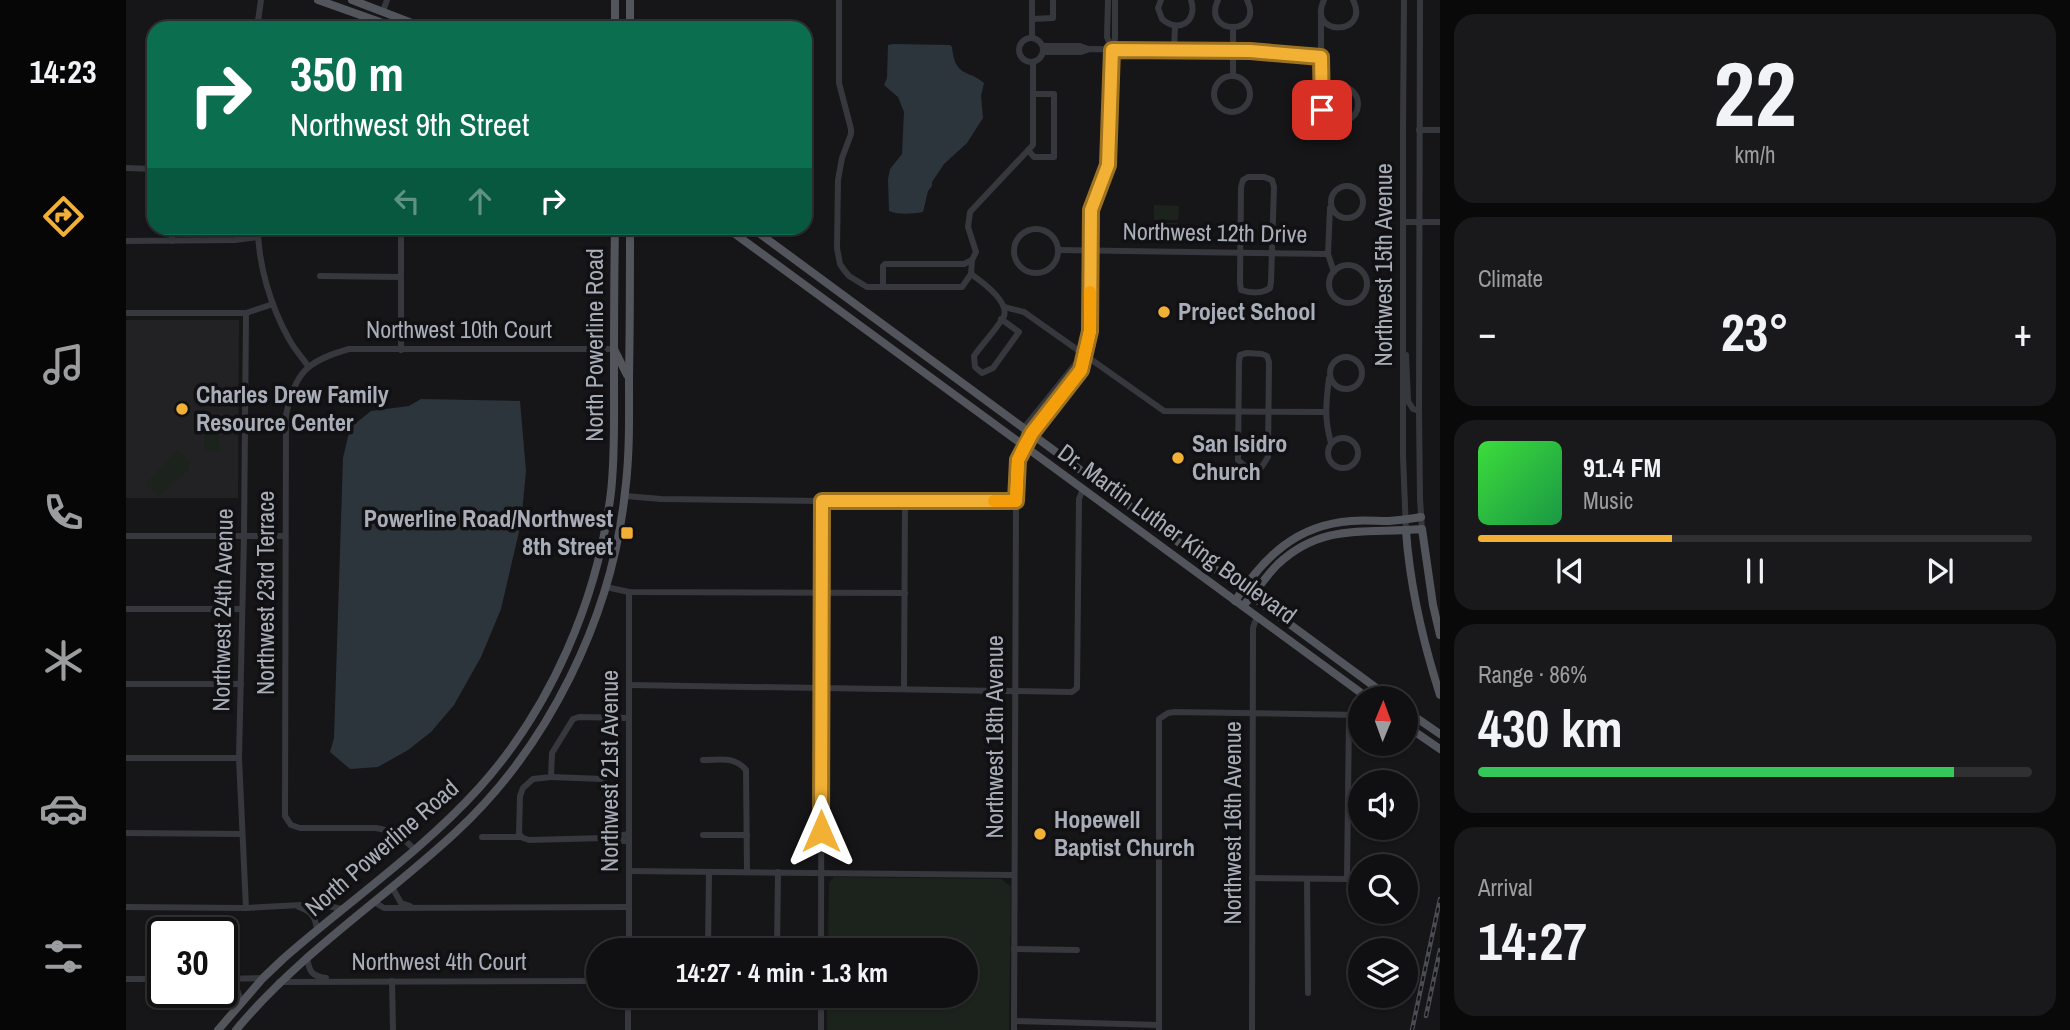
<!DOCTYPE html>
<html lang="en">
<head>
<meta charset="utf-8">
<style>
	:root { --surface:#101012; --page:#19191b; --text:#f1f3f6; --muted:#9c9d9f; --line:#303032; --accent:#f2b134 }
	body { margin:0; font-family:"Archivo Narrow",sans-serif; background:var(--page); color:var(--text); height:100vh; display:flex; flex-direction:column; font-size:26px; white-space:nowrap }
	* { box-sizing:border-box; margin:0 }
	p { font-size:23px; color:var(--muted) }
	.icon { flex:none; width:38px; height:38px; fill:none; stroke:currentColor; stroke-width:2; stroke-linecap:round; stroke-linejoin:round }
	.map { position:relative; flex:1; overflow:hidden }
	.details { display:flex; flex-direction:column; gap:14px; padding:14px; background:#09090a; width:630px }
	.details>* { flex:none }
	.banner { position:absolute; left:21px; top:21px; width:665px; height:214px; border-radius:21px; box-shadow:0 2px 5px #0004,0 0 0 2px var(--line); background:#0b6e4f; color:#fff; overflow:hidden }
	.needle { width:46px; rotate:1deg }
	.buttons { position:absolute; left:1222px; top:686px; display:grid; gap:14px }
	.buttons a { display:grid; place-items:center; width:70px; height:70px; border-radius:50%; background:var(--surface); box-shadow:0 2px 5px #0004,0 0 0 2px var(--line); font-size:35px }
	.speed { position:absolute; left:21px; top:917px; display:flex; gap:14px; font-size:35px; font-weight:700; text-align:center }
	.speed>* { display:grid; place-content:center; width:91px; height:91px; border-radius:50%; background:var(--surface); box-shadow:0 2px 5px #0004,0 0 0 2px var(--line); line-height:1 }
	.speed .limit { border:4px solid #111; border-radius:10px; background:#fff; color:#111 }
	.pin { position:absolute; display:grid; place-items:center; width:60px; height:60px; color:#fff; margin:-30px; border-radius:14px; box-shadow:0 4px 10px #0006 }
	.me { position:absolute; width:77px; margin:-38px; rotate:0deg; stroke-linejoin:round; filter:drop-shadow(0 0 5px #0008) }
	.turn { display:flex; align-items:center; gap:24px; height:147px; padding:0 28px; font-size:32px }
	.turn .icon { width:91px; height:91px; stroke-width:2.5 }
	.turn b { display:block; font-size:49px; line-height:60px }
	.lanes { display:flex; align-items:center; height:66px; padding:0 28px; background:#0003; justify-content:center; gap:35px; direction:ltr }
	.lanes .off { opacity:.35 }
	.big { font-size:52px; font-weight:700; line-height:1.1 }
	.details .tile { flex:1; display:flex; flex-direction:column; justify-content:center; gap:10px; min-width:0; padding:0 24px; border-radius:21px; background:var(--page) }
	.details .dial { align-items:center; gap:0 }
	.dial b { font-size:91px; line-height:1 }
	.song { display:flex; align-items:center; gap:21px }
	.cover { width:84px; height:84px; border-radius:10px; background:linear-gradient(135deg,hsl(120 70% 55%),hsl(140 70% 35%)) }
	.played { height:7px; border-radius:4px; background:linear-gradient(90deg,var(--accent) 35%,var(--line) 35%) }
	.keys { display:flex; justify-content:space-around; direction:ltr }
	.heat { display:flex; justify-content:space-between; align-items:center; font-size:38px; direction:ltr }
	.charge { height:10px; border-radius:5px; background:linear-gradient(90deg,#34c759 86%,var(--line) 0) }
	.trip { position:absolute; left:460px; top:938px; width:392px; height:70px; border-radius:35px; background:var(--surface); box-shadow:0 2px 5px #0004,0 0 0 2px var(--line); font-weight:700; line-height:70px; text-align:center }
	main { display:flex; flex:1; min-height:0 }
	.dock { display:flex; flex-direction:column; width:126px; justify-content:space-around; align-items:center; background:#060607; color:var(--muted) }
	.dock .icon { width:49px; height:49px }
	.dock .on { color:var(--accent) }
	.dock b { font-size:32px; color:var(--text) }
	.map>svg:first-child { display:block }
	.built { fill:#222225 }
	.green { fill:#1c231d }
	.water { fill:#2c353c }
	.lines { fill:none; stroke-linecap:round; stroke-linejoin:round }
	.minor { stroke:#37383d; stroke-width:6 }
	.major { stroke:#53555c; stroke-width:8 }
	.rail-casing { stroke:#4a4c52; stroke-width:4.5 }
	.rail { stroke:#111113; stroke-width:2; stroke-dasharray:5; stroke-linecap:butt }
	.route-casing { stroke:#9d7322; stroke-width:18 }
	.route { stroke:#f2b134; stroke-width:12 }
	.slow { stroke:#f59e0b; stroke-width:12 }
	.poi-dot { fill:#f2b134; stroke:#111113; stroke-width:2.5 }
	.labels { text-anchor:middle; stroke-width:7; stroke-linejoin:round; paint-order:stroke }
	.street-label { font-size:24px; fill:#a8adb8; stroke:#111113 }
	.poi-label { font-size:24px; font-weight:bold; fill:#a8adb8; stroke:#111113; text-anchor:start }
</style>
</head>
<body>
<main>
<nav class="dock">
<b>14:23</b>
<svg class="icon on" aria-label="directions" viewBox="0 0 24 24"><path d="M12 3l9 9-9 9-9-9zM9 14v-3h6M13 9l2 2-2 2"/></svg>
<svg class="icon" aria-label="music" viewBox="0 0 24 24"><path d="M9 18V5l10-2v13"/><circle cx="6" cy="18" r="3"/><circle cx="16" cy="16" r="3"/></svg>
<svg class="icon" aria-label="phone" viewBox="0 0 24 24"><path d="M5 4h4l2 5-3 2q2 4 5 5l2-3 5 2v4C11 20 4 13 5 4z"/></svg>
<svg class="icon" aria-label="climate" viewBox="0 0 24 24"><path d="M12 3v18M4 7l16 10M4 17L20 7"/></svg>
<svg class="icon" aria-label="car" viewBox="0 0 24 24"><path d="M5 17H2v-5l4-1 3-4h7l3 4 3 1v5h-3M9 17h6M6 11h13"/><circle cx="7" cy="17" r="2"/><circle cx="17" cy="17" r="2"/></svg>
<svg class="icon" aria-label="filters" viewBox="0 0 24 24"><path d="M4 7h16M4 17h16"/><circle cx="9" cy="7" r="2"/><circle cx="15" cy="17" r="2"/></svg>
</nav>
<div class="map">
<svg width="1314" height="1030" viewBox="0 0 1314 1030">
	<rect width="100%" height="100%" fill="#161618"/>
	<!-- built -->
	<path class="built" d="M 0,320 L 113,320 L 112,498 L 0,498 Z"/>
	<!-- green -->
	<g class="green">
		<path d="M 1028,205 L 1053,206 L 1052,220 L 1028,220 Z"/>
		<path d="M 1028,223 L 1052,223 L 1052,238 L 1028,237 Z"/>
		<rect x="78" y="424" width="15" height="27"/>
		<path d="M 52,449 L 64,463 L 63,470 L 32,497 L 19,484 Z"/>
		<path d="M 708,877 L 875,879 L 885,887 L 883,1030 L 701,1030 L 701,996 L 840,996 L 840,950 L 702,950 L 703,883 Z"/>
	</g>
	<!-- water -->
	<g class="water">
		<path d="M 767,44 L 824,45 L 826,47 C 829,78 842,69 858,83 L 855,96 L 857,118 L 841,143 L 818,164 L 806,182 L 806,186 L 802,191 L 797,212 C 786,214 773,215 763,211 L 762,179 L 764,169 L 776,154 L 778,112 L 772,97 L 758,85 L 761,78 L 762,45 Z"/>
		<path d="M 295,399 L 394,401 L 400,471 L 395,523 L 375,609 L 355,657 L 328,705 L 305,732 L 282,750 L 252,767 L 224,769 L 204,752 L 208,738 L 217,458 L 224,428 L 245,411 L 283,406 Z"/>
	</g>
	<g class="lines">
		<!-- minor -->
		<g class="minor">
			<path d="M 713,0 L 713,83 L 725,129 L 725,134 L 716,158 L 712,180 L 711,248 L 714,264 L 718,270 L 723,276 L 741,287 L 836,287 L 845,274 L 846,260"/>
			<path d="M 982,0 L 981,37 L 986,50"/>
			<path d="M 1035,0 L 1032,8 L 1036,19 C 1053,34 1072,21 1065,0"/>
			<path d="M 1092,0 C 1075,36 1139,36 1121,0"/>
			<path d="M 1198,0 C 1180,37 1245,36 1227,0"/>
			<path d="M 1278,0 L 1277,130 L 1277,456 L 1280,531"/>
			<path d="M 1294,0 L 1293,411 L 1294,499 L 1296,529"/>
			<path d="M 1195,10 L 1195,98"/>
			<path d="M 257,11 L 261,0"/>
			<path d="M 906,19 L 927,18 L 927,0"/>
			<path d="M 131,28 L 135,0"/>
			<circle cx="905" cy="50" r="12"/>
			<path d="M 906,38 L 906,0"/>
			<path d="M 917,46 L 954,46 L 962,49"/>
			<path d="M 1048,50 L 1049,26"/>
			<path d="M 917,52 L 955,52 L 964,49 L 1124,51 L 1195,57"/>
			<circle cx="1106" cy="94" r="18"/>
			<path d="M 1107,76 L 1107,28"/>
			<circle cx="1214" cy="104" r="18"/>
			<path d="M 1293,130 L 1314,130"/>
			<path d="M 902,150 L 908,157 L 928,157 L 928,94 L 907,94"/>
			<path d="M 0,168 L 28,169"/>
			<path d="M 1122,177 L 1138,177 L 1146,180 L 1148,187 L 1145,282 L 1144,288 C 1136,294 1124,293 1115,290 L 1114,283 L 1115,187 L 1117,180 Z"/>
			<circle cx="1221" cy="202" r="16"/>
			<path d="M 1204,208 L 1202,254 L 1208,272"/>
			<path d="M 1277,222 L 1314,222"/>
			<path d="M 46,228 L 46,241"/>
			<path d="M 132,228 C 132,265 145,307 163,339 C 168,349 176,357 182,366"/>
			<path d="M 275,228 L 275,350"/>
			<circle cx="910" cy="251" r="22"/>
			<path d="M 0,241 L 109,240 L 132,237"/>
			<path d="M 932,250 L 1202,254"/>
			<circle cx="1222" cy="284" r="19"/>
			<path d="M 845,274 C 855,281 883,301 878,316 C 873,326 855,346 848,356 L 849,367 L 856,373 L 867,368 L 893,332 L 875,319"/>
			<path d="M 194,276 L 274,277"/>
			<path d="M 757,287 L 757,266 L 759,264 L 838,264 L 846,260 L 850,252 L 842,227 L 844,212 L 907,145 L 907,62"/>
			<path d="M 878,307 L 898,312 L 1038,411 L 1200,412"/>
			<path d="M 0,313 L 120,313 L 147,304"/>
			<path d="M 120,313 L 118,536 L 113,758 L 120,908"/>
			<path d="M 1121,353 L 1136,354 L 1141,356 L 1143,362 L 1142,457 L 1135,468 L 1121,468 L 1112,460 L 1113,362 L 1114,355 Z"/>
			<path d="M 1280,355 L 1282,401 L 1287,409 L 1293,411"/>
			<circle cx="1220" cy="373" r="16"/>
			<path d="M 1203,378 C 1200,403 1198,418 1205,443"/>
			<circle cx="1217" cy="453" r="15"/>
			<path d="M 898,443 L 898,428 L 956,356"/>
			<path d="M 499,496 L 535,499 L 696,501 L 890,501"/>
			<path d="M 0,536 L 159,536"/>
			<path d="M 480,587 L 503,592 L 779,593"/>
			<path d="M 0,609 L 116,609"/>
			<path d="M 0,684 L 115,684"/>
			<path d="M 503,685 L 946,692 L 951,688 L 953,499 L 957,489"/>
			<path d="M 778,689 L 779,501"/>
			<path d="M 0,758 L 113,758"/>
			<path d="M 577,760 C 595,760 608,756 620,770 L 621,872"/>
			<path d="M 425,777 L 477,779 L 480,784 L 479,838"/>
			<path d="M 0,833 L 116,834"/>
			<path d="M 503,834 L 479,838 L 403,840 L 397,838 L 393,834 L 394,796 L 397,788 L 407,779 L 425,777 L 426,753 L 447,719 L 453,717 L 503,718"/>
			<path d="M 577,835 L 621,835"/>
			<path d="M 356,837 L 395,837"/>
			<path d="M 479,838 L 487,841 L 503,841"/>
			<path d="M 288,849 C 276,837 268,831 250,828 L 174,828 L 165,825 L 159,816 L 160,415 C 169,372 181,361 223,349 L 488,349"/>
			<path d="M 503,871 L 888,875"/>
			<path d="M 1126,878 L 1221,879 L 1223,715"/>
			<path d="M 1181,879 L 1182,993"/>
			<path d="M 266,887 L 275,903 L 284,906"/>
			<path d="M 248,902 L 258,908 L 503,907"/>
			<path d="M 0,907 L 120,908 L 193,904 L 216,909"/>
			<path d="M 173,907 C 186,912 189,916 191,929"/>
			<path d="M 888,949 L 951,950"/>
			<path d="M 503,950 L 503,592"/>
			<path d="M 582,950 L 583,872"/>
			<path d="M 651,950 L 652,872"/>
			<path d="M 695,950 L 696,501"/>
			<path d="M 181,957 C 183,971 185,976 200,978"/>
			<path d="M 0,979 L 37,979"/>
			<path d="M 96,979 L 137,978"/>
			<path d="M 101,980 L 110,986 L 115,1002"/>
			<path d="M 266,981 L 267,1030"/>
			<path d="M 153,982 L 472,981"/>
			<path d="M 888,1021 L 1033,1025"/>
			<path d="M 502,1030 L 502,996"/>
			<path d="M 695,1030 L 695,996"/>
			<path d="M 888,1030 L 890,501 L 892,460 L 899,445 L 906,434 L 955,370 L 964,331 L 965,210 L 982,165 L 984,151 L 986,50 L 989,38 L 989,0"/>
			<path d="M 1033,1030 L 1033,719 L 1042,713 L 1049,712 L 1234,715"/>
			<path d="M 1126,1030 L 1127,628 L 1131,616"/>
		</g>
		<!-- major -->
		<g class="major">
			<path d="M 192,0 L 271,28"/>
			<path d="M 226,0 L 299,28"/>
			<path d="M 489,0 L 489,28"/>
			<path d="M 504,0 L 504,28"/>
			<path d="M 601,228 L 1242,698"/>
			<path d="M 626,228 L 1264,698"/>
			<path d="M 488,349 L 501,375"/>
			<path d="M 1280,531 C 1284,587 1297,642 1314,695"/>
			<path d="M 1109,601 C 1138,557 1170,525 1225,521 C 1238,520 1250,521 1263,521 C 1274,520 1285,519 1295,517"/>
			<path d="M 1117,606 C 1129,593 1139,577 1152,564 C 1197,522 1241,534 1296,529 L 1307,605 L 1314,635"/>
			<path d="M 1279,710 L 1314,734"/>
			<path d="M 1279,725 L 1314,749"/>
			<path d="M 92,1030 L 137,978 L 157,959 C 222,902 295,852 353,788 C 425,708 472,599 485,492 C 489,456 488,418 488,381 C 488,330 488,279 489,228"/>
			<path d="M 110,1030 C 174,953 257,900 330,832 C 422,747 486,617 499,492 C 504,454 503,415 503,376 C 504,326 504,277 504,228"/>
		</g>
		<!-- rail casing -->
		<g class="rail-casing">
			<g id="rail">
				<path d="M 1300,1016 L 1314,950"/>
				<path d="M 1286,1030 L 1314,899"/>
			</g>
		</g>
		<!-- rail -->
		<use href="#rail" class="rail"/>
	</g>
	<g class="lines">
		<!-- route casing -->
		<g class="route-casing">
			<path id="route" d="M 695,831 L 696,501 L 890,501 L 892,460 L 906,433 L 955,370 L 964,331 L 965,210 L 982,165 L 986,50 L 1124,51 L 1195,57 L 1196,110"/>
		</g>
		<!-- route -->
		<use href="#route" class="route"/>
		<!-- slow -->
		<path class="slow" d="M 868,501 L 890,501 L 892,460 L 899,445 L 906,433 L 955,370 L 964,331 L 964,292"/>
	</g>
	<!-- markers -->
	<g class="poi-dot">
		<circle cx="1038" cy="312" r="7"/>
		<circle cx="56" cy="409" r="7"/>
		<circle cx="1052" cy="458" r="7"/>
		<rect x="494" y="526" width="14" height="14" rx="3.5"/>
		<circle cx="914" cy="834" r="7"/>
	</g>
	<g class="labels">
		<!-- street labels -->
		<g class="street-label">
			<text transform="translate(1089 233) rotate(1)" y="8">Northwest 12th Drive</text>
			<text transform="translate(1258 265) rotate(-90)" y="8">Northwest 15th Avenue</text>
			<text x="333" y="338">Northwest 10th Court</text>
			<text transform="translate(469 345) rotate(-90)" y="8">North Powerline Road</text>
			<text transform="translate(1051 534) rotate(36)" y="8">Dr. Martin Luther King Boulevard</text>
			<text transform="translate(140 593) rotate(-90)" y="8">Northwest 23rd Terrace</text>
			<text transform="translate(97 610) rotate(-89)" y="8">Northwest 24th Avenue</text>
			<text transform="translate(869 737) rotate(-90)" y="8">Northwest 18th Avenue</text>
			<text transform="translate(484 771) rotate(-90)" y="8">Northwest 21st Avenue</text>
			<text transform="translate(1107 823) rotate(-90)" y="8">Northwest 16th Avenue</text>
			<text transform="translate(256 848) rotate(-41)" y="8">North Powerline Road</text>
			<text x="313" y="970">Northwest 4th Court</text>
		</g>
		<!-- poi labels -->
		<g class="poi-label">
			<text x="1052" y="320">Project School</text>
			<text x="70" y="403">Charles Drew Family<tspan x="70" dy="28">Resource Center</tspan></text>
			<text x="1066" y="452">San Isidro<tspan x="1066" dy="28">Church</tspan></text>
			<text x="487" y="527" text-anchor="end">Powerline Road/Northwest<tspan x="487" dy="28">8th Street</tspan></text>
			<text x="928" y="828">Hopewell<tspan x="928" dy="28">Baptist Church</tspan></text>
		</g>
	</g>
</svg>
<div class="buttons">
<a><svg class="needle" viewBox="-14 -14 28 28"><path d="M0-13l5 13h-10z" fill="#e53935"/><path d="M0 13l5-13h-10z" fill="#9c9d9f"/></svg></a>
<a><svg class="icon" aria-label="sound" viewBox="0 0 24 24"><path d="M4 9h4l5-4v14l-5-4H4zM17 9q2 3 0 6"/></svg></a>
<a><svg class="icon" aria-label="search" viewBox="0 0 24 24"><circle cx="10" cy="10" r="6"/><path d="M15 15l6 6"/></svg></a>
<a><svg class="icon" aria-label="layers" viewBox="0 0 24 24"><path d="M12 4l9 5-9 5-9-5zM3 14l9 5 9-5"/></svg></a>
</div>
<div class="speed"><div class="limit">30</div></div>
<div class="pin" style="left:1196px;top:110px;background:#d93025"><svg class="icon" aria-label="arrive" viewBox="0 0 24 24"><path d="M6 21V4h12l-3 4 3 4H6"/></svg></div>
<svg class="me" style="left:695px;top:831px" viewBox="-20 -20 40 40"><path d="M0-17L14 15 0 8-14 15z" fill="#f2b134" stroke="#fff" stroke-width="4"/></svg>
<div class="trip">14:27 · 4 min · 1.3 km</div>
<div class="banner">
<div class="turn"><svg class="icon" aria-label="right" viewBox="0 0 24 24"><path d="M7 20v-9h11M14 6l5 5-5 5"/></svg><div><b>350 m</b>Northwest 9th Street</div></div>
<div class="lanes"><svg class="icon off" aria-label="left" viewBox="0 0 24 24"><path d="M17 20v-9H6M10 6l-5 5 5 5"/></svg><svg class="icon off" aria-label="ahead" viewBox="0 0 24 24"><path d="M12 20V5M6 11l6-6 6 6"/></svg><svg class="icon" aria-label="right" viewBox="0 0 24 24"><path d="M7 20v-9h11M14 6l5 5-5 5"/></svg></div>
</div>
</div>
<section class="details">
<div class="tile dial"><b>22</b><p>km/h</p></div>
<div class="tile"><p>Climate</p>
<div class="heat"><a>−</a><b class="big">23°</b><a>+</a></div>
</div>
<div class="tile">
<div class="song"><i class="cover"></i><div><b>91.4 FM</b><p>Music</p></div></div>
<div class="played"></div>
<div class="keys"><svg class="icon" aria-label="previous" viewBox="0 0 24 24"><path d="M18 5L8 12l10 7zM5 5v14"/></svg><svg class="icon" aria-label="pause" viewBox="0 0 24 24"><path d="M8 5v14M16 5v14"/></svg><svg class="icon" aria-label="next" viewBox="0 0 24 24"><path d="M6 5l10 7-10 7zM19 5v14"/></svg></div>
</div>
<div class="tile"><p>Range · 86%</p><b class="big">430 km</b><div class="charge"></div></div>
<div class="tile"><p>Arrival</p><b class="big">14:27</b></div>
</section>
</main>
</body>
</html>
